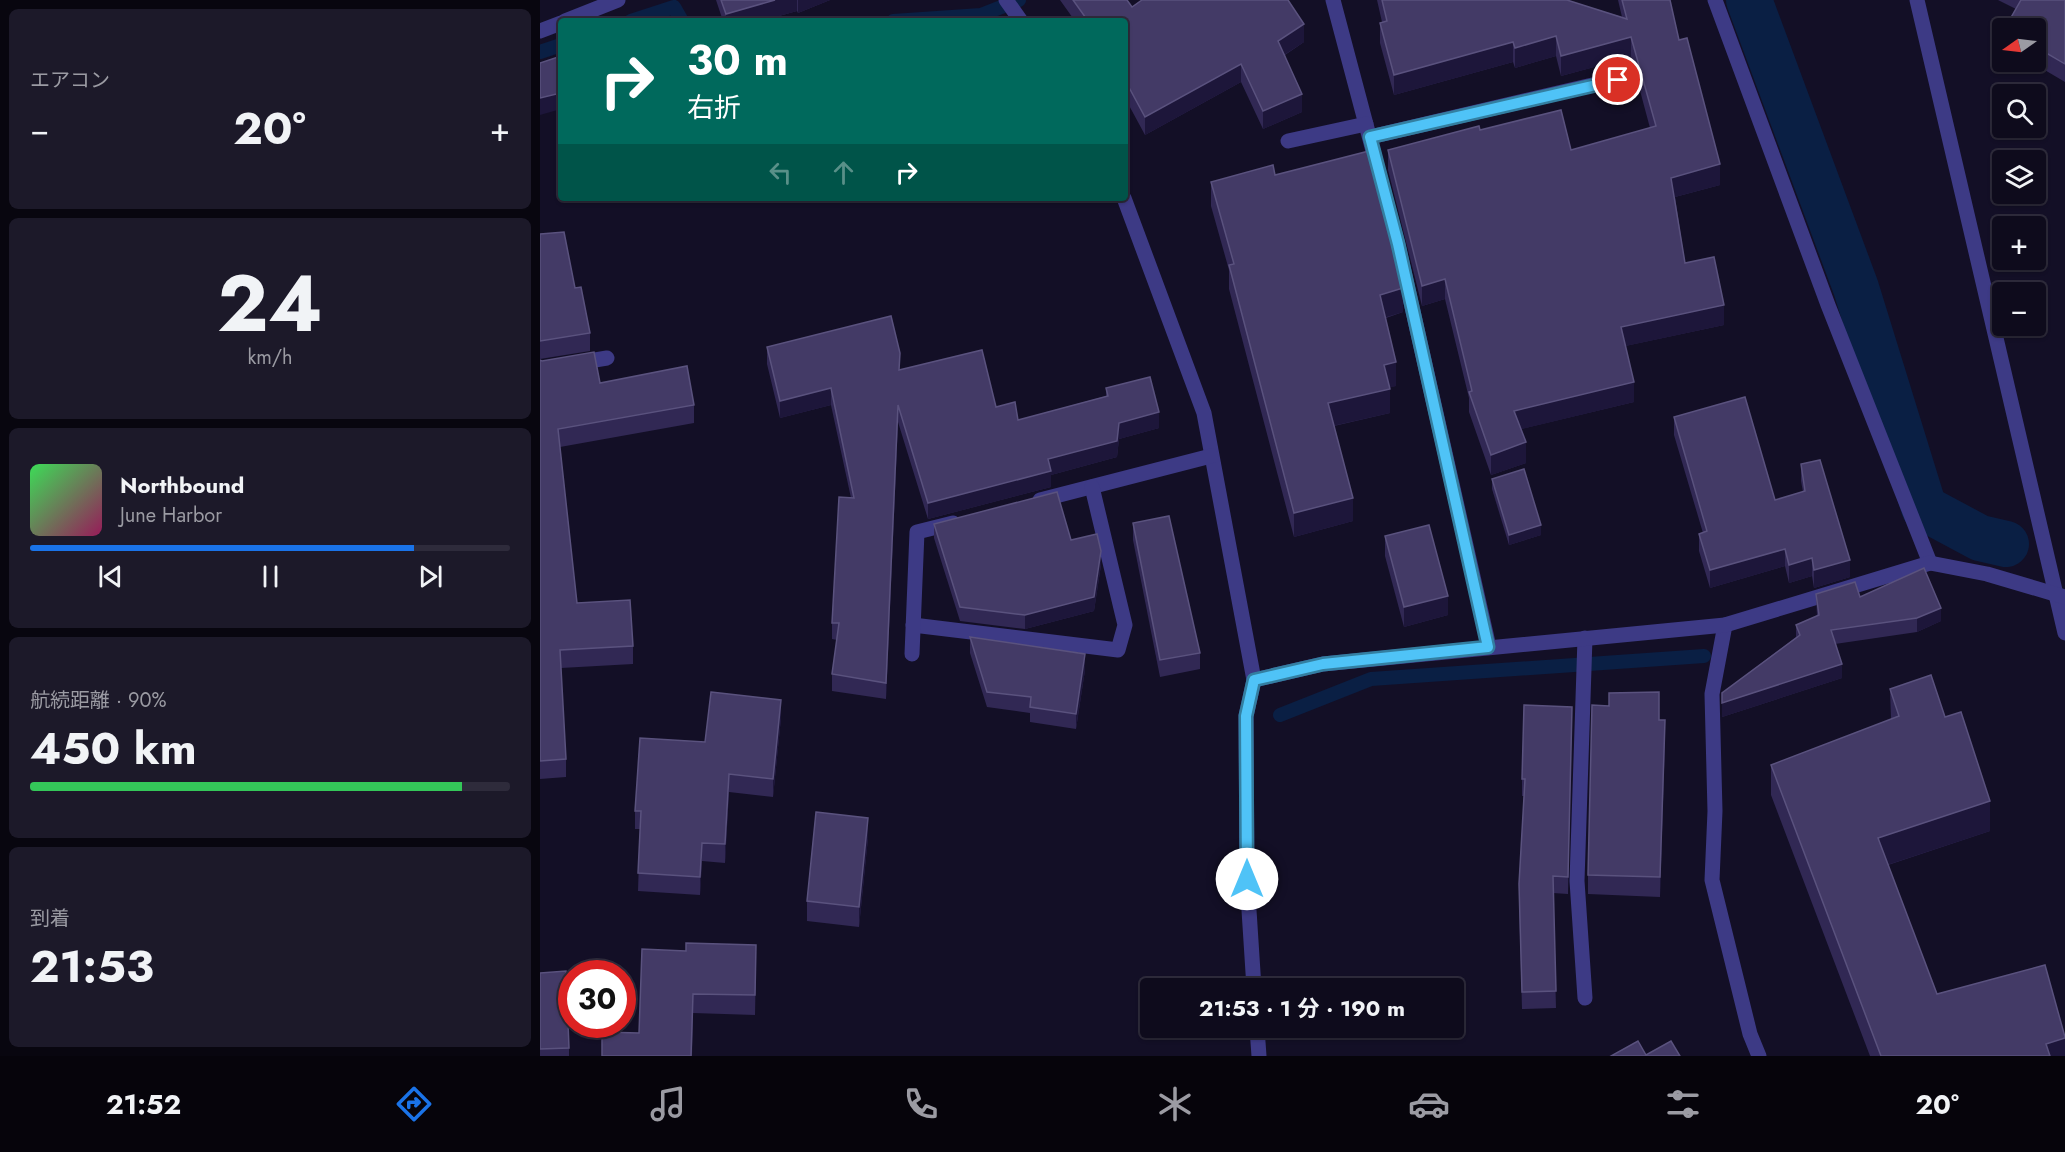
<!DOCTYPE html>
<html lang="ja">
<head>
<meta charset="utf-8">
<style>
	:root { --surface:#0e0b1c; --page:#1c1929; --text:#f1f3f6; --muted:#9b9ba3; --line:#2e2b3b; --accent:#1a73e8 }
	body { margin:0; font-family:Jost,"Noto Sans JP",sans-serif; background:var(--page); color:var(--text); height:100vh; display:flex; flex-direction:column; font-size:22px; white-space:nowrap }
	* { box-sizing:border-box; margin:0 }
	p { font-size:20px; color:var(--muted) }
	.icon { flex:none; width:33px; height:33px; fill:none; stroke:currentColor; stroke-width:2; stroke-linecap:round; stroke-linejoin:round }
	.map { position:relative; flex:1; overflow:hidden }
	.drawer { display:flex; flex-direction:column; gap:9px; padding:9px; background:#08060f; width:540px }
	.drawer>* { flex:none }
	.banner { position:absolute; left:18px; top:18px; width:570px; height:183px; border-radius:6px; box-shadow:0 2px 4px #0004,0 0 0 2px var(--line); background:#00695c; color:#fff; overflow:hidden }
	.needle { width:39px; rotate:256deg }
	.buttons { position:absolute; left:1452px; top:18px; display:grid; gap:12px }
	.buttons a { display:grid; place-items:center; width:54px; height:54px; border-radius:6px; background:var(--surface); box-shadow:0 2px 4px #0004,0 0 0 2px var(--line); font-size:30px }
	.speed { position:absolute; left:18px; top:960px; display:flex; gap:12px; font-size:30px; font-weight:700; text-align:center }
	.speed>* { display:grid; place-content:center; width:78px; height:78px; border-radius:50%; background:var(--surface); box-shadow:0 2px 4px #0004,0 0 0 2px var(--line); line-height:1 }
	.speed .limit { border:9px solid #d22; background:#fff; color:#111 }
	.pin { position:absolute; display:grid; place-items:center; width:51px; height:51px; color:#fff; margin:-26px; border:3px solid #fff; border-radius:50%; box-shadow:0 2px 6px #0007 }
	.me { position:absolute; width:66px; margin:-33px; rotate:0deg; stroke-linejoin:round; filter:drop-shadow(0 0 4px #0008) }
	.turn { display:flex; align-items:center; gap:21px; height:126px; padding:0 30px; font-size:27px }
	.turn .icon { width:78px; height:78px; stroke-width:2.5 }
	.turn b { display:block; font-size:42px; line-height:51px }
	.lanes { display:flex; align-items:center; height:57px; padding:0 30px; background:#0003; justify-content:center; gap:30px; direction:ltr }
	.lanes .off { opacity:.35 }
	.big { font-size:45px; font-weight:700; line-height:1.1 }
	.drawer .card { flex:1; display:flex; flex-direction:column; justify-content:center; gap:9px; min-width:0; padding:0 21px; border-radius:9px; background:var(--page) }
	.drawer .dial { align-items:center; gap:0 }
	.dial b { font-size:78px; line-height:1 }
	.song { display:flex; align-items:center; gap:18px }
	.cover { width:72px; height:72px; border-radius:9px; background:linear-gradient(135deg,hsl(130 70% 55%),hsl(330 70% 35%)) }
	.played { height:6px; border-radius:3px; background:linear-gradient(90deg,var(--accent) 80%,var(--line) 80%) }
	.keys { display:flex; justify-content:space-around; direction:ltr }
	.heat { display:flex; justify-content:space-between; align-items:center; font-size:33px; direction:ltr }
	.charge { height:9px; border-radius:4px; background:linear-gradient(90deg,#34c759 90%,var(--line) 0) }
	.trip { position:absolute; left:600px; top:978px; width:324px; height:60px; border-radius:6px; background:var(--surface); box-shadow:0 2px 4px #0004,0 0 0 2px var(--line); font-weight:700; line-height:60px; text-align:center }
	.menu { display:flex; height:96px; justify-content:space-around; align-items:center; background:#06040b; color:var(--muted) }
	.menu .icon { width:42px; height:42px }
	.menu .current { color:var(--accent) }
	.menu b { font-size:27px; color:var(--text) }
	main { display:flex; flex:1; min-height:0 }
	.map>svg:first-child { display:block }
	.lines { fill:none; stroke-linecap:round; stroke-linejoin:round }
	.stream { stroke:#0a1f44; stroke-width:14 }
	.canal { stroke:#0a1f44; stroke-width:46 }
	.minor { stroke:#3d3a85; stroke-width:15 }
	.wall { fill:#312854 }
	.shaded-wall { fill:#1d163a }
	.building { fill:#433a66; stroke:#5a527e; stroke-width:1.5 }
	.route-casing { stroke:#337fa1; stroke-width:15 }
	.route { stroke:#4fc3f7; stroke-width:10 }
</style>
</head>
<body>
<main>
<section class="drawer">
<div class="card"><p>エアコン</p>
<div class="heat"><a>−</a><b class="big">20°</b><a>+</a></div>
</div>
<div class="card dial"><b>24</b><p>km/h</p></div>
<div class="card">
<div class="song"><i class="cover"></i><div><b>Northbound</b><p>June Harbor</p></div></div>
<div class="played"></div>
<div class="keys"><svg class="icon" aria-label="previous" viewBox="0 0 24 24"><path d="M18 5L8 12l10 7zM5 5v14"/></svg><svg class="icon" aria-label="pause" viewBox="0 0 24 24"><path d="M8 5v14M16 5v14"/></svg><svg class="icon" aria-label="next" viewBox="0 0 24 24"><path d="M6 5l10 7-10 7zM19 5v14"/></svg></div>
</div>
<div class="card"><p>航続距離 · 90%</p><b class="big">450 km</b><div class="charge"></div></div>
<div class="card"><p>到着</p><b class="big">21:53</b></div>
</section>
<div class="map">
<svg width="1525" height="1056" viewBox="0 0 1525 1056">
	<rect width="100%" height="100%" fill="#130f26"/>
	<g class="lines">
		<!-- stream -->
		<g class="stream">
			<path d="M 91,21 L 134,7 L 142,21"/>
			<path d="M 353,21 L 441,15 L 479,0"/>
			<path d="M 0,52 L 21,45"/>
			<path d="M 740,715 L 831,679 L 1164,656"/>
		</g>
		<!-- canal -->
		<path class="canal" d="M 1209,0 L 1316,288 L 1384,508 L 1440,538 L 1466,544"/>
		<!-- minor -->
		<g class="minor">
			<path d="M 466,0 L 481,21"/>
			<path d="M 793,0 L 858,245 L 949,647"/>
			<path d="M 1175,0 L 1288,305 L 1390,563"/>
			<path d="M 1377,0 L 1525,633"/>
			<path d="M 25,21 L 78,0"/>
			<path d="M 0,31 L 21,23"/>
			<path d="M 830,137 L 1078,79"/>
			<path d="M 748,141 L 826,124"/>
			<path d="M 584,198 L 664,413 L 714,680 L 706,716 L 707,879 L 714,988"/>
			<path d="M 0,369 L 67,358"/>
			<path d="M 500,500 L 671,456"/>
			<path d="M 373,625 L 578,650 L 585,625 L 552,487"/>
			<path d="M 1185,625 L 1172,694 L 1175,811 L 1172,880 L 1210,1034 L 1219,1056"/>
			<path d="M 1045,638 L 1037,881 L 1045,998"/>
			<path d="M 372,654 L 377,532 L 413,523"/>
			<path d="M 714,680 L 783,664 L 1185,625 L 1390,563 L 1447,574 L 1525,597"/>
			<path d="M 717,1028 L 719,1056"/>
		</g>
	</g>
	<!-- wall -->
	<g class="wall">
		<path d="M 176,0 L 290,0 L 258,13 L 257,11 L 221,21 L 183,21 Z"/>
		<path d="M 520,0 L 587,0 L 592,7 L 764,42 L 745,55 L 762,112 L 723,129 L 701,82 L 605,135 L 585,98 L 585,21 L 535,21 Z"/>
		<path d="M 837,0 L 1027,0 L 1082,17 L 1078,0 L 1130,0 L 1139,40 L 1180,185 L 1135,197 L 1145,263 L 1184,325 L 1085,346 L 1094,402 L 981,429 L 986,463 L 951,475 L 929,412 L 929,398 L 905,299 L 882,306 L 848,170 L 848,150 L 940,130 L 1031,150 L 1110,128 L 1091,57 L 1021,76 L 1016,56 L 975,68 L 973,62 L 854,95 L 840,43 L 840,23 L 842,22 Z"/>
		<path d="M 1458,0 L 1525,0 L 1525,82 L 1491,62 L 1496,62 L 1496,28 L 1476,9 Z"/>
		<path d="M 735,175 L 863,312 L 846,318 L 856,386 L 849,387 L 850,413 L 794,426 L 813,521 L 754,537 L 689,289 L 689,270 L 671,206 L 671,182 Z"/>
		<path d="M 0,234 L 35,288 L 50,333 L 50,351 L 0,359 Z"/>
		<path d="M 227,347 L 360,370 L 456,407 L 478,420 L 566,396 L 566,388 L 619,428 L 579,439 L 577,457 L 511,475 L 511,487 L 388,519 L 358,422 L 346,699 L 292,691 L 292,674 L 297,640 L 292,639 L 292,623 L 311,498 L 291,405 L 240,418 L 227,364 Z"/>
		<path d="M 0,360 L 60,383 L 154,405 L 154,423 L 20,447 L 37,603 L 93,646 L 93,664 L 21,668 L 26,759 L 26,777 L 0,779 Z"/>
		<path d="M 1134,417 L 1235,500 L 1263,492 L 1261,481 L 1261,464 L 1310,577 L 1274,588 L 1272,576 L 1249,583 L 1245,566 L 1170,588 L 1159,551 L 1159,534 L 1163,533 L 1134,435 Z"/>
		<path d="M 952,479 L 1001,535 L 969,545 L 952,489 Z"/>
		<path d="M 593,523 L 660,653 L 660,669 L 620,677 L 593,540 Z"/>
		<path d="M 394,524 L 531,540 L 561,565 L 554,611 L 485,629 L 420,621 L 394,538 Z"/>
		<path d="M 845,536 L 908,615 L 864,627 L 845,556 Z"/>
		<path d="M 1276,594 L 1320,597 L 1401,621 L 1377,632 L 1295,644 L 1302,678 L 1182,717 L 1182,693 L 1256,637 L 1256,625 L 1277,616 Z"/>
		<path d="M 430,637 L 545,670 L 536,729 L 490,722 L 490,713 L 447,707 L 430,653 Z"/>
		<path d="M 1350,689 L 1405,717 L 1450,831 L 1348,865 L 1397,994 L 1525,1056 L 1330,1056 L 1231,795 L 1231,765 L 1351,719 Z"/>
		<path d="M 1032,707 L 1028,894 L 1013,893 L 1016,1008 L 982,1009 L 979,901 L 979,884 L 984,796 L 982,796 L 982,779 Z"/>
		<path d="M 241,718 L 233,797 L 189,792 L 185,863 L 162,861 L 160,895 L 98,891 L 100,829 L 95,829 L 95,811 L 165,742 Z"/>
		<path d="M 1119,720 L 1125,739 L 1120,897 L 1048,894 L 1048,875 Z"/>
		<path d="M 328,838 L 319,927 L 267,921 L 267,901 Z"/>
		<path d="M 102,949 L 216,964 L 215,1015 L 153,1013 L 152,1056 L 62,1056 L 99,1033 Z"/>
		<path d="M 0,973 L 29,1048 L 29,1056 L 0,1056 Z"/>
	</g>
	<!-- shaded-wall -->
	<g class="shaded-wall">
		<path d="M 235,0 L 257,0 L 257,11 L 221,21 L 186,21 L 186,14 Z"/>
		<path d="M 258,0 L 290,0 L 258,13 Z"/>
		<path d="M 764,24 L 764,42 L 738,59 L 738,41 Z"/>
		<path d="M 1016,36 L 1016,56 L 975,68 L 975,48 Z"/>
		<path d="M 1091,37 L 1091,57 L 1021,76 L 1021,56 Z"/>
		<path d="M 973,42 L 973,62 L 854,95 L 854,75 Z"/>
		<path d="M 701,64 L 701,82 L 605,135 L 605,117 Z"/>
		<path d="M 21,93 L 21,109 L 0,115 L 0,98 Z"/>
		<path d="M 762,94 L 762,112 L 723,129 L 723,111 Z"/>
		<path d="M 1180,164 L 1180,185 L 1131,198 L 1131,178 Z"/>
		<path d="M 905,279 L 905,299 L 882,306 L 882,286 Z"/>
		<path d="M 863,288 L 863,312 L 840,319 L 840,295 Z"/>
		<path d="M 1184,305 L 1184,325 L 1081,347 L 1081,327 Z"/>
		<path d="M 856,362 L 856,386 L 844,389 L 844,365 Z"/>
		<path d="M 1094,382 L 1094,402 L 974,431 L 974,411 Z"/>
		<path d="M 291,388 L 291,405 L 240,418 L 240,401 Z"/>
		<path d="M 850,389 L 850,413 L 788,427 L 788,403 Z"/>
		<path d="M 358,405 L 358,422 L 346,699 L 346,683 Z"/>
		<path d="M 619,412 L 619,428 L 579,439 L 577,457 L 511,475 L 511,487 L 388,519 L 388,503 L 508,459 L 579,423 Z"/>
		<path d="M 986,442 L 986,463 L 951,475 L 951,455 Z"/>
		<path d="M 813,498 L 813,521 L 754,537 L 754,513 Z"/>
		<path d="M 1001,525 L 1001,535 L 969,545 L 969,535 Z"/>
		<path d="M 1245,549 L 1245,566 L 1170,588 L 1170,570 Z"/>
		<path d="M 561,551 L 561,565 L 554,611 L 485,629 L 485,615 Z"/>
		<path d="M 1272,558 L 1272,576 L 1249,583 L 1249,565 Z"/>
		<path d="M 1310,560 L 1310,577 L 1274,588 L 1274,570 Z"/>
		<path d="M 908,596 L 908,615 L 864,627 L 864,607 Z"/>
		<path d="M 1401,608 L 1401,621 L 1377,632 L 1377,618 Z"/>
		<path d="M 545,654 L 545,670 L 536,729 L 536,714 Z"/>
		<path d="M 1302,664 L 1302,678 L 1182,717 L 1182,703 Z"/>
		<path d="M 241,700 L 241,718 L 233,797 L 233,779 Z"/>
		<path d="M 1125,720 L 1125,739 L 1120,897 L 1120,877 Z"/>
		<path d="M 189,774 L 189,792 L 185,863 L 185,844 Z"/>
		<path d="M 1450,801 L 1450,831 L 1338,868 L 1338,838 Z"/>
		<path d="M 328,818 L 328,838 L 319,927 L 319,907 Z"/>
		<path d="M 162,843 L 162,861 L 160,895 L 160,877 Z"/>
		<path d="M 1525,1038 L 1525,1056 L 1506,1056 L 1506,1044 Z"/>
	</g>
	<!-- building -->
	<g class="building">
		<path d="M 181,0 L 235,0 L 186,14 Z"/>
		<path d="M 533,0 L 587,0 L 592,7 L 602,0 L 748,0 L 764,24 L 738,41 L 762,94 L 723,111 L 701,64 L 605,117 L 585,80 L 585,21 L 548,21 Z"/>
		<path d="M 842,0 L 1027,0 L 1087,19 L 1082,0 L 1130,0 L 1139,40 L 1147,38 L 1180,164 L 1131,178 L 1145,263 L 1174,257 L 1184,305 L 1081,327 L 1094,382 L 974,411 L 986,442 L 951,455 L 929,392 L 932,391 L 905,279 L 882,286 L 848,150 L 939,126 L 940,130 L 1021,110 L 1031,150 L 1116,126 L 1091,37 L 1021,56 L 1016,36 L 975,48 L 973,42 L 854,75 L 840,23 L 847,21 Z"/>
		<path d="M 1481,0 L 1525,0 L 1525,64 L 1496,47 L 1496,28 L 1465,28 Z"/>
		<path d="M 21,56 L 21,93 L 0,98 L 0,63 Z"/>
		<path d="M 829,151 L 863,288 L 840,295 L 856,362 L 844,365 L 850,389 L 788,403 L 813,498 L 754,513 L 689,265 L 694,264 L 671,182 L 733,165 L 735,175 Z"/>
		<path d="M 24,232 L 35,288 L 41,287 L 50,333 L 0,341 L 0,234 Z"/>
		<path d="M 351,316 L 360,353 L 359,370 L 442,350 L 456,407 L 475,402 L 478,420 L 568,396 L 566,388 L 610,377 L 619,412 L 579,423 L 577,441 L 508,459 L 511,471 L 388,503 L 358,405 L 346,683 L 292,674 L 299,623 L 292,623 L 299,497 L 314,498 L 291,388 L 240,401 L 227,347 Z"/>
		<path d="M 54,352 L 60,383 L 147,366 L 154,405 L 18,429 L 37,603 L 90,600 L 93,646 L 20,650 L 26,759 L 0,761 L 0,360 L 2,361 Z"/>
		<path d="M 1205,397 L 1235,500 L 1265,491 L 1261,464 L 1280,460 L 1310,560 L 1274,570 L 1272,558 L 1249,565 L 1245,549 L 1170,570 L 1159,534 L 1167,531 L 1134,417 Z"/>
		<path d="M 984,469 L 1001,525 L 969,535 L 952,479 Z"/>
		<path d="M 517,492 L 531,540 L 557,534 L 561,551 L 554,597 L 485,615 L 420,607 L 394,524 Z"/>
		<path d="M 629,516 L 660,653 L 620,660 L 593,523 Z"/>
		<path d="M 889,525 L 908,596 L 864,607 L 845,536 Z"/>
		<path d="M 1384,568 L 1401,608 L 1377,618 L 1291,630 L 1302,664 L 1182,703 L 1182,693 L 1260,635 L 1256,625 L 1279,615 L 1276,594 L 1315,582 L 1320,597 Z"/>
		<path d="M 430,637 L 545,654 L 536,714 L 490,707 L 491,697 L 447,692 Z"/>
		<path d="M 1391,675 L 1405,717 L 1421,712 L 1450,801 L 1338,838 L 1397,994 L 1505,965 L 1525,1037 L 1525,1038 L 1506,1044 L 1510,1056 L 1341,1056 L 1231,765 L 1359,716 L 1350,689 Z"/>
		<path d="M 171,692 L 241,700 L 233,779 L 189,774 L 185,844 L 162,843 L 160,877 L 98,873 L 101,811 L 95,811 L 100,738 L 165,742 Z"/>
		<path d="M 1119,692 L 1119,720 L 1125,720 L 1120,877 L 1048,875 L 1052,705 L 1069,706 L 1069,693 Z"/>
		<path d="M 984,705 L 1032,707 L 1028,877 L 1013,876 L 1016,991 L 982,992 L 979,884 L 985,779 L 982,779 Z"/>
		<path d="M 276,812 L 328,818 L 319,907 L 267,901 Z"/>
		<path d="M 146,943 L 216,945 L 215,995 L 153,994 L 151,1056 L 62,1056 L 62,1032 L 99,1033 L 102,949 L 146,951 Z"/>
		<path d="M 26,971 L 29,1048 L 0,1049 L 0,973 Z"/>
		<path d="M 1098,1041 L 1106,1055 L 1131,1041 L 1140,1056 L 1071,1056 Z"/>
	</g>
	<g class="lines">
		<!-- route casing -->
		<g class="route-casing">
			<path id="route" d="M 707,879 L 706,716 L 714,680 L 783,664 L 948,647 L 858,244 L 830,137 L 1078,80"/>
		</g>
		<!-- route -->
		<use href="#route" class="route"/>
	</g>
</svg>
<div class="buttons">
<a><svg class="needle" viewBox="-14 -14 28 28"><path d="M0-13l5 13h-10z" fill="#e53935"/><path d="M0 13l5-13h-10z" fill="#9b9ba3"/></svg></a>
<a><svg class="icon" aria-label="search" viewBox="0 0 24 24"><circle cx="10" cy="10" r="6"/><path d="M15 15l6 6"/></svg></a>
<a><svg class="icon" aria-label="layers" viewBox="0 0 24 24"><path d="M12 4l9 5-9 5-9-5zM3 14l9 5 9-5"/></svg></a>
<a>+</a>
<a>−</a>
</div>
<div class="speed"><div class="limit">30</div></div>
<div class="pin" style="left:1078px;top:80px;background:#d93025"><svg class="icon" aria-label="arrive" viewBox="0 0 24 24"><path d="M6 21V4h12l-3 4 3 4H6"/></svg></div>
<svg class="me" style="left:707px;top:879px" viewBox="-20 -20 40 40"><circle r="19" fill="#fff"/><path d="M0-13L10 11 0 6-10 11z" fill="#4fc3f7"/></svg>
<div class="trip">21:53 · 1 分 · 190 m</div>
<div class="banner">
<div class="turn"><svg class="icon" aria-label="right" viewBox="0 0 24 24"><path d="M7 20v-9h11M14 6l5 5-5 5"/></svg><div><b>30 m</b>右折</div></div>
<div class="lanes"><svg class="icon off" aria-label="left" viewBox="0 0 24 24"><path d="M17 20v-9H6M10 6l-5 5 5 5"/></svg><svg class="icon off" aria-label="ahead" viewBox="0 0 24 24"><path d="M12 20V5M6 11l6-6 6 6"/></svg><svg class="icon" aria-label="right" viewBox="0 0 24 24"><path d="M7 20v-9h11M14 6l5 5-5 5"/></svg></div>
</div>
</div>
</main>
<nav class="menu">
<b>21:52</b>
<svg class="icon current" aria-label="directions" viewBox="0 0 24 24"><path d="M12 3l9 9-9 9-9-9zM9 14v-3h6M13 9l2 2-2 2"/></svg>
<svg class="icon" aria-label="music" viewBox="0 0 24 24"><path d="M9 18V5l10-2v13"/><circle cx="6" cy="18" r="3"/><circle cx="16" cy="16" r="3"/></svg>
<svg class="icon" aria-label="phone" viewBox="0 0 24 24"><path d="M5 4h4l2 5-3 2q2 4 5 5l2-3 5 2v4C11 20 4 13 5 4z"/></svg>
<svg class="icon" aria-label="climate" viewBox="0 0 24 24"><path d="M12 3v18M4 7l16 10M4 17L20 7"/></svg>
<svg class="icon" aria-label="car" viewBox="0 0 24 24"><path d="M5 17H2v-5l4-1 3-4h7l3 4 3 1v5h-3M9 17h6M6 11h13"/><circle cx="7" cy="17" r="2"/><circle cx="17" cy="17" r="2"/></svg>
<svg class="icon" aria-label="filters" viewBox="0 0 24 24"><path d="M4 7h16M4 17h16"/><circle cx="9" cy="7" r="2"/><circle cx="15" cy="17" r="2"/></svg>
<b>20°</b>
</nav>
</body>
</html>
